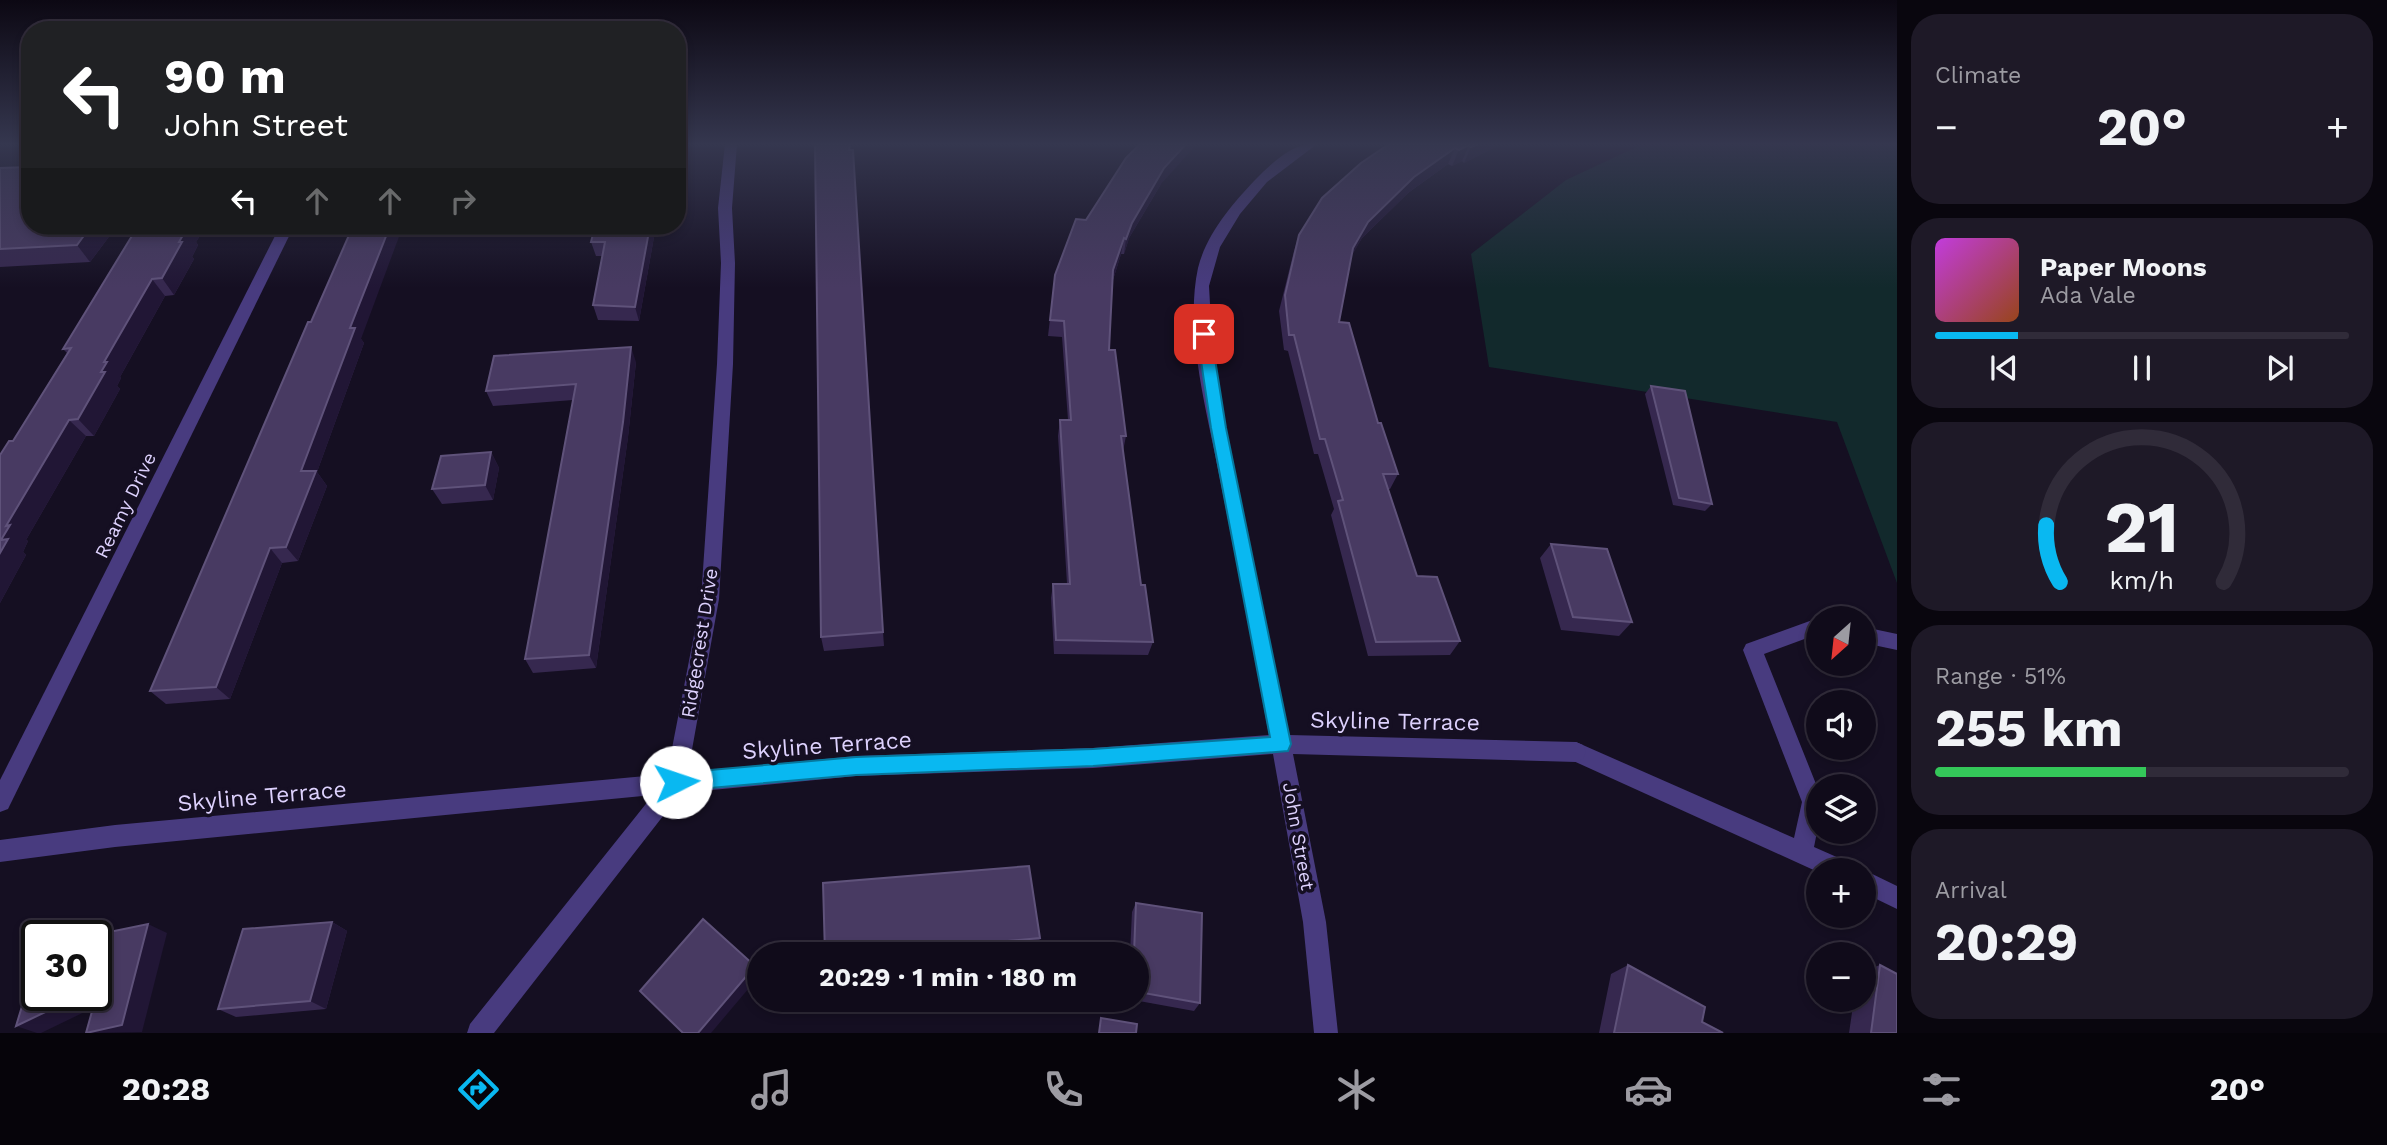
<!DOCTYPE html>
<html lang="en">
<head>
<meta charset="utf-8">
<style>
	:root { --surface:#100b1a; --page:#1e1927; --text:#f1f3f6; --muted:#9c9ba2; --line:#302b39; --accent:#09b8f1 }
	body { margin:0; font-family:"Work Sans",sans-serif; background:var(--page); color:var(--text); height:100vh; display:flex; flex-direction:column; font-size:26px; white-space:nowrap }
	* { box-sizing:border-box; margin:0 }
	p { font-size:23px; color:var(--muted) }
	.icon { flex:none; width:38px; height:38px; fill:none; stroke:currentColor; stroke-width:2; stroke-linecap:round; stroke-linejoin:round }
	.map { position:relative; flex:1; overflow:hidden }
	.sheet { display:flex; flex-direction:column; gap:14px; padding:14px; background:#09060e; width:490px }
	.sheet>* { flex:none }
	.guide { position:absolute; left:21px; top:21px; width:665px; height:214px; border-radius:28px; box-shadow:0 4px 10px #0003,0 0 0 2px var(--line); background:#202124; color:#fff; overflow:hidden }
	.needle { width:46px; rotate:207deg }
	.fabs { position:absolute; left:1806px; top:606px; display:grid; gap:14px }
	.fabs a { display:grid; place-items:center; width:70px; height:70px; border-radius:50%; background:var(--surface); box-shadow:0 4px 10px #0003,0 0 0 2px var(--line); font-size:35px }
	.speed { position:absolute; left:21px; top:920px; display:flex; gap:14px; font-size:35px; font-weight:700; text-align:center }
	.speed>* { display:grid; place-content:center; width:91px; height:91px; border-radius:50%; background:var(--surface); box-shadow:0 4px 10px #0003,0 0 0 2px var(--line); line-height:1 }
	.speed .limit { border:4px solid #111; border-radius:10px; background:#fff; color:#111 }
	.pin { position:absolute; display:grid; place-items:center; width:60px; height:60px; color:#fff; margin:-30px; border-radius:14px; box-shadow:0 4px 10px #0006 }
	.me { position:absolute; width:77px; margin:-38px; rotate:86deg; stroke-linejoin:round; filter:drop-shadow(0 0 5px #0008) }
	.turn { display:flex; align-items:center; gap:24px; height:147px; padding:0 28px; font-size:32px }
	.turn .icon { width:91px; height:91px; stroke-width:2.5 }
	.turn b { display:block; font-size:49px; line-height:60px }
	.lanes { display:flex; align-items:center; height:66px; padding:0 28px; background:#0003; justify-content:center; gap:35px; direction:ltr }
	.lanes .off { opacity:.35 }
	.big { font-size:52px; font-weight:700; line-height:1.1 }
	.sheet .card { flex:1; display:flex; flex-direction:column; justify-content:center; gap:10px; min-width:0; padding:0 24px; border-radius:28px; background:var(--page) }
	.sheet .dial { align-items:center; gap:0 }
	.dial svg { height:182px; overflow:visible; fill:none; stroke:var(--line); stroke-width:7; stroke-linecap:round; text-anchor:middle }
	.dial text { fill:var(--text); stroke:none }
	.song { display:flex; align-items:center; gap:21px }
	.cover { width:84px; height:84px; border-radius:10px; background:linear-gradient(135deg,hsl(290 70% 55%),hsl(20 70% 35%)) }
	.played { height:7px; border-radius:4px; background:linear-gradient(90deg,var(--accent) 20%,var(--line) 20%) }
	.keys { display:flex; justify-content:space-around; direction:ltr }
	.heat { display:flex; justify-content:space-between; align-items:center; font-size:38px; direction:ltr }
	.charge { height:10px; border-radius:5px; background:linear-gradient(90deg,#34c759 51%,var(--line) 0) }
	.trip { position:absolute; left:747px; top:942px; width:402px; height:70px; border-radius:35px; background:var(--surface); box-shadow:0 4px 10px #0003,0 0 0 2px var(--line); font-weight:700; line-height:70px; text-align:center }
	.menu { display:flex; height:112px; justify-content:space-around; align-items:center; background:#06040a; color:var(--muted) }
	.menu .icon { width:49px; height:49px }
	.menu .active { color:var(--accent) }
	.menu b { font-size:32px; color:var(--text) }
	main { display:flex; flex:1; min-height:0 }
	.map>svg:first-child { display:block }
	.green { fill:#12292c }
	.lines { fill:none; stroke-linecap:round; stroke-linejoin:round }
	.service { fill:#483b7f; fill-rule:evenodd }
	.minor { fill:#483b7f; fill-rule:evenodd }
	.wall { fill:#36284f }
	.shaded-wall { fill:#211635 }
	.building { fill:#483a62; stroke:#5f527a; stroke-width:2 }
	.route { fill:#09b8f1; stroke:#06789d; stroke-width:2 }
	.labels { text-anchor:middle; stroke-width:7; stroke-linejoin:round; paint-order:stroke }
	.street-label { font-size:19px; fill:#ddd1fd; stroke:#150f22 }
	.near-street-label { font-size:23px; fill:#ddd1fd; stroke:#150f22 }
</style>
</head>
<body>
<main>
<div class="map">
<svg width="1897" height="1033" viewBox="0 0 1897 1033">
	<rect width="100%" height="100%" fill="#150f22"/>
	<!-- green -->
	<path class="green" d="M 1643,144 L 1897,144 L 1897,583 L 1837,422 L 1489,367 L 1471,254 L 1566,180 Z"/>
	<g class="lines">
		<!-- service -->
		<g class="service">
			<path d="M 1818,618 L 1818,634 L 1764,654 L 1818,789 L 1818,827 L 1814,847 L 1848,862 L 1851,870 L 1818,872 L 1569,759 L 1566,752 L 1569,745 L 1576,742 L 1794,838 L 1802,802 L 1743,650 L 1746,644 Z"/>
			<path d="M 1864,627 L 1897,634 L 1897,650 L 1864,643 Z"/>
			<path d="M 1864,870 L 1897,886 L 1897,909 L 1864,893 Z"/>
		</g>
		<!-- minor -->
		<g class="minor">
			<path d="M 725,144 L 737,144 L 732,208 L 735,263 L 733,364 L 719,599 L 688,772 L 856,756 L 1093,748 L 1269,735 C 1253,650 1237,564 1220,479 C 1208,415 1184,333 1198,268 C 1206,235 1232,204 1255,180 C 1272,163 1293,142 1317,144 L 1267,182 L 1240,214 L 1220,247 L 1209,286 L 1212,340 L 1221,402 L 1289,735 L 1576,742 L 1583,745 L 1586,752 L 1583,759 L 1576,762 L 1293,754 L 1326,922 L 1338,1033 L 1314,1033 L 1303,922 L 1273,754 L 1093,768 L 856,776 L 681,793 L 494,1033 L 467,1033 L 470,1024 L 653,795 L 115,847 L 0,862 L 0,840 L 115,825 L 667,774 L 701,599 L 717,364 L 721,263 L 718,208 Z"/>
			<path d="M 280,226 L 294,226 L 8,809 L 0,812 L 0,780 Z"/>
		</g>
	</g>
	<!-- wall -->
	<g class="wall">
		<path d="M 1389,144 L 1501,144 L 1464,163 L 1462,161 L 1452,166 L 1448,164 L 1408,193 L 1362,238 L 1351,256 L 1339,322 L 1398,474 L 1390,489 L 1388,489 L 1417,576 L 1460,641 L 1450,655 L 1368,656 L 1331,515 L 1334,509 L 1318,454 L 1314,454 L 1288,351 L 1284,350 L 1279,311 L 1294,251 L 1299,235 Z"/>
		<path d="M 851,150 L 884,646 L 824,651 L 821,637 Z"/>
		<path d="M 27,167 L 30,170 L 117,226 L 90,262 L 0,267 L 0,168 Z"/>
		<path d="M 1161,184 L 1129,238 L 1124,254 L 1121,254 L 1113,280 L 1109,350 L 1126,436 L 1123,451 L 1141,585 L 1153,642 L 1148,655 L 1054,654 L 1051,598 L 1053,584 L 1067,584 L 1058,436 L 1060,420 L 1068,420 L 1062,337 L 1048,336 L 1055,275 L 1086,220 Z"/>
		<path d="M 138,226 L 206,226 L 196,242 L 198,245 L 192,257 L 194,259 L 174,295 L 165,296 L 120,377 L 121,378 L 117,386 L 120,389 L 94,436 L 86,436 L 26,540 L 28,541 L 23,552 L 26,555 L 0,603 L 0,455 L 13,441 L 67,353 L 63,349 Z"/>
		<path d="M 595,226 L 656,226 L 639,321 L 598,320 L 593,305 L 602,256 L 596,256 L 591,242 Z"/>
		<path d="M 361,339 L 364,343 L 317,472 L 327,486 L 298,561 L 282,563 L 230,699 L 166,704 L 150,691 Z"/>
		<path d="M 636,362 L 628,437 L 596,668 L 533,673 L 525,659 L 573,400 L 493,406 L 486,391 Z"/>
		<path d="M 1651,386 L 1712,504 L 1705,511 L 1673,505 L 1645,394 Z"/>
		<path d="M 491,452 L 499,468 L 493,500 L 442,504 L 432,489 Z"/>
		<path d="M 1551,544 L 1632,622 L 1619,636 L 1561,630 L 1540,558 Z"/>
		<path d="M 1136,903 L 1200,1003 L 1194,1011 L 1128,999 L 1138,999 L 1138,954 L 1130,954 L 1132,912 Z"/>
		<path d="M 332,922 L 347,931 L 326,1009 L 236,1017 L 218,1009 Z"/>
		<path d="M 1040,938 L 1038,947 L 965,954 L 825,954 Z"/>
		<path d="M 1628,965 L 1702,1022 L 1723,1033 L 1599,1033 L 1611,974 Z"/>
		<path d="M 1880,965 L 1897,1033 L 1849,1033 L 1854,999 L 1864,999 L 1864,971 Z"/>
	</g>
	<!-- shaded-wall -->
	<g class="shaded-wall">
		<path d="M 1186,144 L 1197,144 L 1161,184 L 1129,238 L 1124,254 L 1126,239 L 1132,223 L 1164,168 Z"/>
		<path d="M 1478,144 L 1501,144 L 1464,163 L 1471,147 Z"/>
		<path d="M 1469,145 L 1462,161 L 1452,166 L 1459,150 Z"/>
		<path d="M 1455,148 L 1448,164 L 1408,193 L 1362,238 L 1347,264 L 1353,248 L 1368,222 L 1414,177 Z"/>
		<path d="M 91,226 L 117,226 L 90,262 L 77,245 Z"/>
		<path d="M 184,226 L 206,226 L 196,242 L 198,245 L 192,257 L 194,259 L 174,295 L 162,278 L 179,242 Z"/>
		<path d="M 390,226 L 403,226 L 361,339 L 364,343 L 317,472 L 327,486 L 298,561 L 286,547 L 301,471 L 350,328 Z"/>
		<path d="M 650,226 L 656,226 L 639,321 L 635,307 Z"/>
		<path d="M 1124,238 L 1121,254 L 1111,286 L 1113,270 Z"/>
		<path d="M 152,279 L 165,296 L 120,377 L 121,378 L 117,386 L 120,389 L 94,436 L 78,419 L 104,362 Z"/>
		<path d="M 631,347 L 636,362 L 628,437 L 596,668 L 589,655 Z"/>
		<path d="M 69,420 L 86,436 L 26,540 L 28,541 L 23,552 L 26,555 L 0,603 L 0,553 L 1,540 L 6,526 Z"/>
		<path d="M 491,452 L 499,468 L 493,500 L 485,485 Z"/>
		<path d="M 270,548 L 282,563 L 230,699 L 216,687 Z"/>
		<path d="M 332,922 L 347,931 L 326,1009 L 310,1001 Z"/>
		<path d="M 148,924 L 167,933 L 142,1032 L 87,1033 Z"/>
		<path d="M 755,966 L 760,975 L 711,1033 L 698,1033 Z"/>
		<path d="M 104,984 L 124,993 L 41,1033 L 37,1033 L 16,1026 L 79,996 L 96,996 L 96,988 Z"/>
	</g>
	<!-- building -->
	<g class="building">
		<path d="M 815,144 L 850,144 L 849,150 L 853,150 L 883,632 L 821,637 Z"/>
		<path d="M 1140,144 L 1186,144 L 1164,168 L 1132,223 L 1126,239 L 1124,238 L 1113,270 L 1109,350 L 1115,350 L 1126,436 L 1121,436 L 1141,585 L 1145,585 L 1153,642 L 1056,640 L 1053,584 L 1070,584 L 1060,420 L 1071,420 L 1064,321 L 1050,320 L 1055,275 L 1076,219 L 1086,220 L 1126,158 Z"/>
		<path d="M 1389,144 L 1478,144 L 1471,147 L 1469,145 L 1459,150 L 1455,148 L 1414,177 L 1368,222 L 1353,248 L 1339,322 L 1349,323 L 1378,423 L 1381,423 L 1398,474 L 1383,474 L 1417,576 L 1437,577 L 1460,641 L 1376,642 L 1338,501 L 1343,500 L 1325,439 L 1320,439 L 1294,335 L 1289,335 L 1285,295 L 1299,235 L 1322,198 L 1361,163 Z"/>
		<path d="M 27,167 L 24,171 L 30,170 L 30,226 L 91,226 L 77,245 L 0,249 L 0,168 Z"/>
		<path d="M 138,226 L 184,226 L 182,228 L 187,228 L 179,242 L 182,242 L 162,278 L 152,279 L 104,362 L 107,362 L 101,372 L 105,372 L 78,419 L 69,420 L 6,526 L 10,525 L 1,540 L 8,539 L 0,553 L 0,455 L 9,441 L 13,441 L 71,348 L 63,349 Z"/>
		<path d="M 353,226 L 390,226 L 350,328 L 355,328 L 301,471 L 316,471 L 286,547 L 270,548 L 216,687 L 150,691 L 308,322 L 311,322 Z"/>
		<path d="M 595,226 L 650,226 L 635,307 L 593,305 L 605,242 L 591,242 Z"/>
		<path d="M 631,347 L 623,422 L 589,655 L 525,659 L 576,384 L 486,391 L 494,356 Z"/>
		<path d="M 1651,386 L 1685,391 L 1712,504 L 1679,498 Z"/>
		<path d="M 491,452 L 485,485 L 432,489 L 441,456 Z"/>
		<path d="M 1551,544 L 1607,549 L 1632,622 L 1573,617 Z"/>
		<path d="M 1029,866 L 1040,938 L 869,954 L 825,954 L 823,883 Z"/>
		<path d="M 1136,903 L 1202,913 L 1200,1003 L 1138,992 L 1138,954 L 1134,954 Z"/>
		<path d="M 703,919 L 755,966 L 698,1033 L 683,1033 L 640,991 Z"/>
		<path d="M 332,922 L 310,1001 L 218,1009 L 243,929 Z"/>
		<path d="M 148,924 L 122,1025 L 86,1033 L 96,997 L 106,988 L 104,984 L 96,988 L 96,936 L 90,936 Z"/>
		<path d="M 37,957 L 37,996 L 79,996 L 16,1026 Z"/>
		<path d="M 1628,965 L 1705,1007 L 1702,1022 L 1723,1033 L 1614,1033 Z"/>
		<path d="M 1880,965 L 1897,974 L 1897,1033 L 1871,1033 Z"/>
		<path d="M 1101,1018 L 1137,1024 L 1136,1033 L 1099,1033 Z"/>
	</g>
	<!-- sky -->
	<linearGradient id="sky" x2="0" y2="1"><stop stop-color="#0c0813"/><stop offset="0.5" stop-color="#35374f"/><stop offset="1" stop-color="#35374f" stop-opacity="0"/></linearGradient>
	<rect width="1897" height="288" fill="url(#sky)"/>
	<!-- route -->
	<path class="route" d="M 1204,330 L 1211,334 L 1226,428 L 1291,744 L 1288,751 L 1093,766 L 856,775 L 676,791 L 670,788 L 667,782 L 670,775 L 676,773 L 856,757 L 1093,749 L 1270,737 L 1211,428 L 1197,334 Z"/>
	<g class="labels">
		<!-- street labels -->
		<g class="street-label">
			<text transform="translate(125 505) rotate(-64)" y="7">Reamy Drive</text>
			<text transform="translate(699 643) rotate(-81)" y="7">Ridgecrest Drive</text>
			<text transform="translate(1299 836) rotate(80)" y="7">John Street</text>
		</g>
		<!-- near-street labels -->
		<g class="near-street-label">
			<text transform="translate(1395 721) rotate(1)" y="8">Skyline Terrace</text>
			<text transform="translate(827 745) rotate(-4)" y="8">Skyline Terrace</text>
			<text transform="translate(262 796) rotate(-5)" y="8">Skyline Terrace</text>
		</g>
	</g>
</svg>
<div class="fabs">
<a><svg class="needle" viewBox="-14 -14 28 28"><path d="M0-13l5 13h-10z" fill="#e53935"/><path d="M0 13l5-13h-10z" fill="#9c9ba2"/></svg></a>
<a><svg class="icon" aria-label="sound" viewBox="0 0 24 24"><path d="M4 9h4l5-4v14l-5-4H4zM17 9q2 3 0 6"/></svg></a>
<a><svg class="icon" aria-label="layers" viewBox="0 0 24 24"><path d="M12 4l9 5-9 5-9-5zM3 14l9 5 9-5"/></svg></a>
<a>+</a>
<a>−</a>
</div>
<div class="speed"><div class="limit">30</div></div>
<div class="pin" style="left:1204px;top:334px;background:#d93025"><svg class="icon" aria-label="arrive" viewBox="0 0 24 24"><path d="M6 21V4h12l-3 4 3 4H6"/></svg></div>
<svg class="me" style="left:676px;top:782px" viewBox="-20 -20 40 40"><circle r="19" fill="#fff"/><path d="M0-13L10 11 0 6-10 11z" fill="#09b8f1"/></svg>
<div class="trip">20:29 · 1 min · 180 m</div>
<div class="guide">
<div class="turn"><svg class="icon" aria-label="left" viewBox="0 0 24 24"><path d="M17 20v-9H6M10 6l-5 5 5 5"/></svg><div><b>90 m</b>John Street</div></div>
<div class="lanes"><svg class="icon" aria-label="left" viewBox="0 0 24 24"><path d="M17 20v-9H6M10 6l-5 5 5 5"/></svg><svg class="icon off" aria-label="ahead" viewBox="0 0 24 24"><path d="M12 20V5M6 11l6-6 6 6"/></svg><svg class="icon off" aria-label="ahead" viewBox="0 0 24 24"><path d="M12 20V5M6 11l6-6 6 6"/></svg><svg class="icon off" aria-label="right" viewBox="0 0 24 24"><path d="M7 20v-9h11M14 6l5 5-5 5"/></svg></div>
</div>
</div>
<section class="sheet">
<div class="card"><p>Climate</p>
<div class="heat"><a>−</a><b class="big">20°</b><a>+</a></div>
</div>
<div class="card">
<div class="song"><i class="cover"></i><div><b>Paper Moons</b><p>Ada Vale</p></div></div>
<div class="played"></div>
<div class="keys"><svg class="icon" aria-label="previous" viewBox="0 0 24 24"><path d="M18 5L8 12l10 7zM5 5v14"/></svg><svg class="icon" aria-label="pause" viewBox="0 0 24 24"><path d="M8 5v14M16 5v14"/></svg><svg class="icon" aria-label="next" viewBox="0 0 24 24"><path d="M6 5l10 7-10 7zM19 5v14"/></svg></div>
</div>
<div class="card dial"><svg viewBox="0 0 100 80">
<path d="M14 69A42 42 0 1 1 86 69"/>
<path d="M14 69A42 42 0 0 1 8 44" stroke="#09b8f1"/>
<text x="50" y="56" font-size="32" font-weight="700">21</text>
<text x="50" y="72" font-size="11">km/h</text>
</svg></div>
<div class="card"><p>Range · 51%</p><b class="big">255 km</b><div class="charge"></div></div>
<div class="card"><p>Arrival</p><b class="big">20:29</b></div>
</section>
</main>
<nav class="menu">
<b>20:28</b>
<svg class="icon active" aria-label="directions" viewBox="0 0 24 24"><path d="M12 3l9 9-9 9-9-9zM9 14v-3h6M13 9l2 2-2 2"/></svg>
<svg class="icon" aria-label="music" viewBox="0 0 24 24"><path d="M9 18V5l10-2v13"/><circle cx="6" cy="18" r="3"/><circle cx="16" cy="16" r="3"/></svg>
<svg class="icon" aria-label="phone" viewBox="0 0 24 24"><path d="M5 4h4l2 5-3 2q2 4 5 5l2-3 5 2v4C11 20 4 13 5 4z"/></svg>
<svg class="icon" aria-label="climate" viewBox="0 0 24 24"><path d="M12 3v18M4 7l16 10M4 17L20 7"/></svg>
<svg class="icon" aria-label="car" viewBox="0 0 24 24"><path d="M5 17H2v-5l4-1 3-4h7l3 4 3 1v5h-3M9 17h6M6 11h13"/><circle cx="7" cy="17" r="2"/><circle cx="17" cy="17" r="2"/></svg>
<svg class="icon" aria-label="filters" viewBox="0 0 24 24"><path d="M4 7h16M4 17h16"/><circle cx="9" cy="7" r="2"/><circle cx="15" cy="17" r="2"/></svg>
<b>20°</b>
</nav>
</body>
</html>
